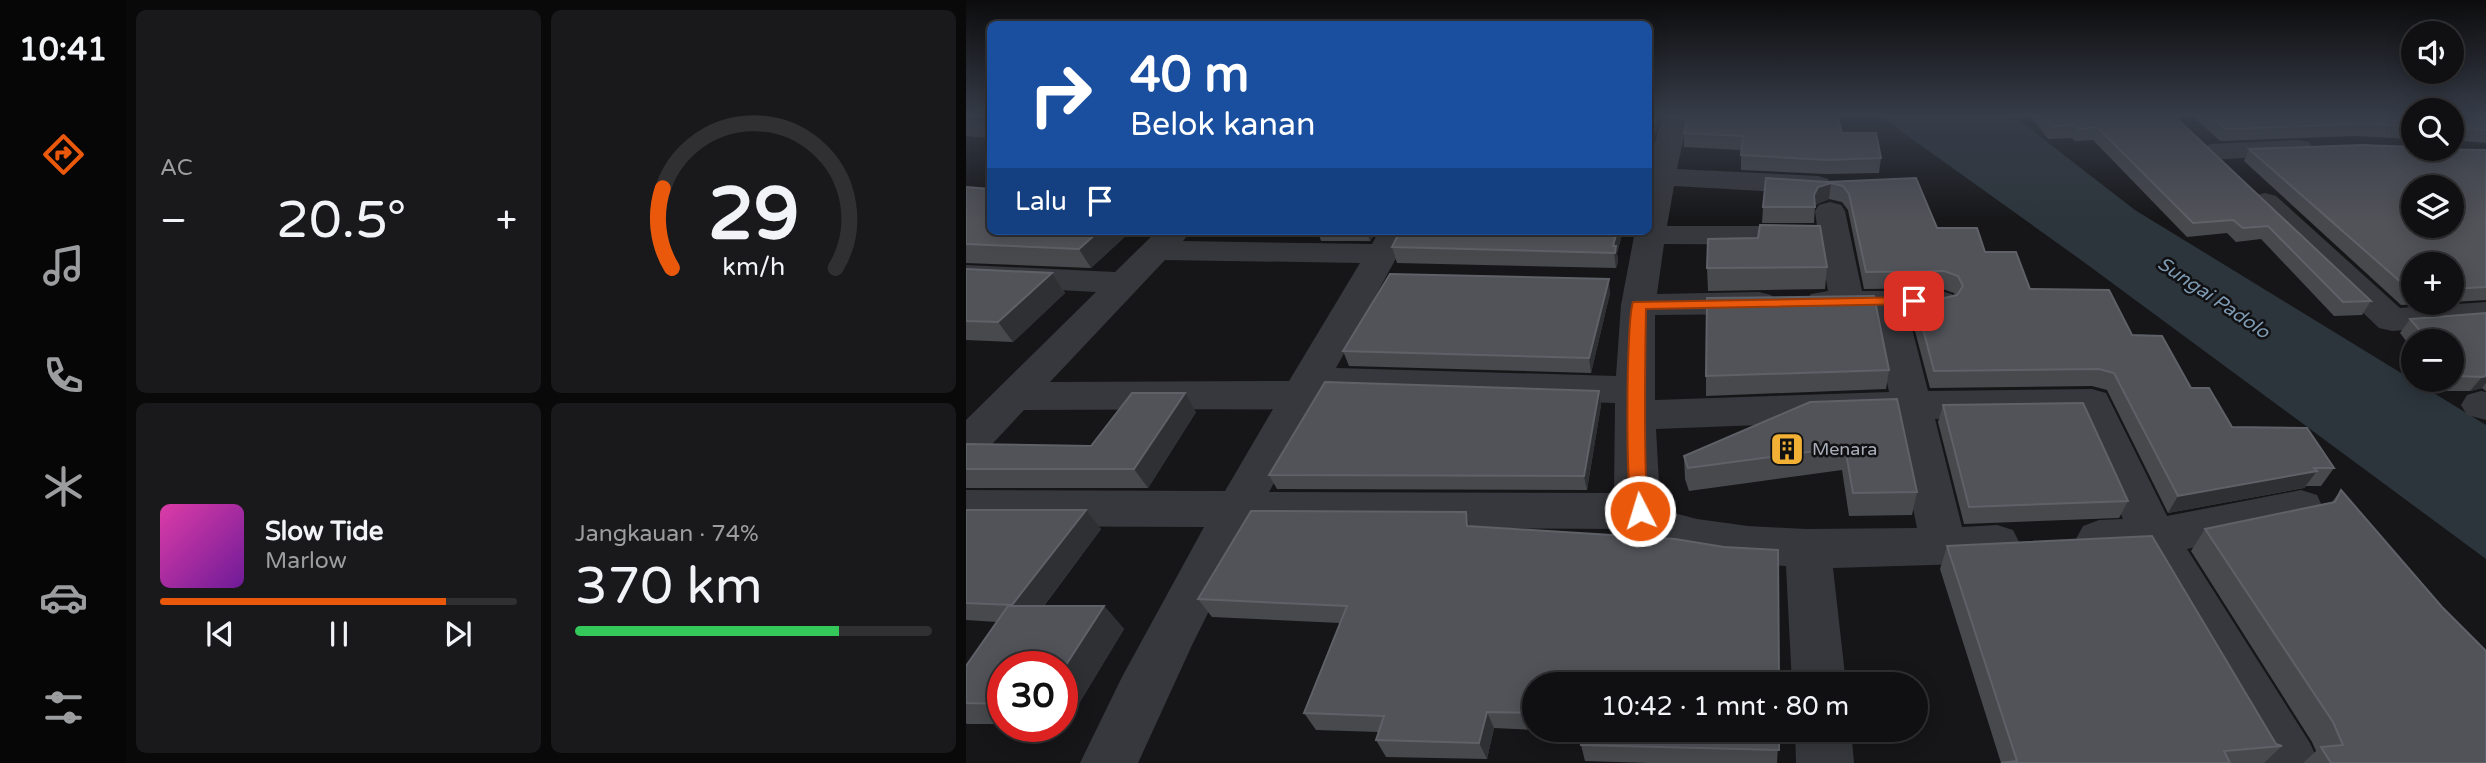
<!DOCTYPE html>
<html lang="id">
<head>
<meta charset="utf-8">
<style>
	:root { --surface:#101012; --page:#19191b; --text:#f1f3f6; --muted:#9c9d9f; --line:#303032; --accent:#ea580c }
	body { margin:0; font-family:"Varela Round",sans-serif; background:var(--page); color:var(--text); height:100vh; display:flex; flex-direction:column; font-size:26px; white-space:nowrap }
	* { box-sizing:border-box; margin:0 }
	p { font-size:23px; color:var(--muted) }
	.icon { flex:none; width:38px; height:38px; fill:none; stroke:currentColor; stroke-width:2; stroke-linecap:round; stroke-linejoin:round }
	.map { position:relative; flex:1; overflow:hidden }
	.details { display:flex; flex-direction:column; gap:10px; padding:10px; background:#09090a; width:840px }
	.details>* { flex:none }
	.hud { position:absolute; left:21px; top:21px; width:665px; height:214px; border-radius:10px; box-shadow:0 4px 18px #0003,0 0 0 2px var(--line); background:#1a4fa0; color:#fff; overflow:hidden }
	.fabs { position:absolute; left:1435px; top:21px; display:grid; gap:14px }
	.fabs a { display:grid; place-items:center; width:63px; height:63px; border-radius:50%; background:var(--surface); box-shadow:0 4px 18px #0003,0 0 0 2px var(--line); font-size:35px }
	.speed { position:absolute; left:21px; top:651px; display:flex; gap:14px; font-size:35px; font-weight:700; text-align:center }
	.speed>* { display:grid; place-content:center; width:91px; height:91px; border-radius:50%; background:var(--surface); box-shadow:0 4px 18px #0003,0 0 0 2px var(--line); line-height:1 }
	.speed .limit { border:10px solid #d22; background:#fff; color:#111 }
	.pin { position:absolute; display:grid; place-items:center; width:60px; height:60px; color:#fff; margin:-30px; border-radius:14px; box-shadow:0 4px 10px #0006 }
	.me { position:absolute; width:77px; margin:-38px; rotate:355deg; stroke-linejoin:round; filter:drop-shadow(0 0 5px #0008) }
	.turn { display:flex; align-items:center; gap:24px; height:147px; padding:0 28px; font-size:32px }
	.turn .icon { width:91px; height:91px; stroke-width:2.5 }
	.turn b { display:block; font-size:49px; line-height:60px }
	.then { display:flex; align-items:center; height:66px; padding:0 28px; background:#0003; gap:14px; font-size:26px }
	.big { font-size:52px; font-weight:600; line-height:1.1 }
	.details .widget { flex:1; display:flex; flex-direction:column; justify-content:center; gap:10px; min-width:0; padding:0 24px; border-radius:10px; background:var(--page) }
	.details .dial { align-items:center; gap:0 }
	.dial svg { height:182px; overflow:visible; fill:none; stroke:var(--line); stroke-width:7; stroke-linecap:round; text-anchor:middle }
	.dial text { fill:var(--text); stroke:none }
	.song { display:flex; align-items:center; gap:21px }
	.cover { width:84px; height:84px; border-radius:10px; background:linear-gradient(135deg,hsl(320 70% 55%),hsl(280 70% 35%)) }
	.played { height:7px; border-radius:4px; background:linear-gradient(90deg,var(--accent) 80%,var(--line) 80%) }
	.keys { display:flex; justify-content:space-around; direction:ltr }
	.heat { display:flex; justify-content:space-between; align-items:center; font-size:38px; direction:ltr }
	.charge { height:10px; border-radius:5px; background:linear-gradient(90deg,#34c759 74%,var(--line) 0) }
	.details .tiles { flex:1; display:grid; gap:10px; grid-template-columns:repeat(2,1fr) }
	.trip { position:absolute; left:556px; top:672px; width:406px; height:70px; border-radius:35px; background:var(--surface); box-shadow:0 4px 18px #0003,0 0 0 2px var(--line); font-weight:600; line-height:70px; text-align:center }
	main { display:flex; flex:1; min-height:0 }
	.dock { display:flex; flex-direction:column; width:126px; justify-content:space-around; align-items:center; background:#060607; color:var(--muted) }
	.dock .icon { width:49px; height:49px }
	.dock .active { color:var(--accent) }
	.dock b { font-size:32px; color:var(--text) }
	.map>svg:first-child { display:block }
	.water { fill:#2c353c }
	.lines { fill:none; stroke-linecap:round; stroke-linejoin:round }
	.street { fill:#37383d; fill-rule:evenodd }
	.wall { fill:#47494d }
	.shaded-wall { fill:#2f3033 }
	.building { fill:#525359; stroke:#5f6168; stroke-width:2; fill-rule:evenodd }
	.route { fill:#ea580c; stroke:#983908; stroke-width:2 }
	.labels { text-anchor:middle; stroke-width:5; stroke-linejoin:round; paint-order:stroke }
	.poi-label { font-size:18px; fill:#a8adb8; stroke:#111113; text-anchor:start }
	.water-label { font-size:19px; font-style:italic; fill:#7f9bb3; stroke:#111113 }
</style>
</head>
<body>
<main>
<nav class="dock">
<b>10:41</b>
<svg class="icon active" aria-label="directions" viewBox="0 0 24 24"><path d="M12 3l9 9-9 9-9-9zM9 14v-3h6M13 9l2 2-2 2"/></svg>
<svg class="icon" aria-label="music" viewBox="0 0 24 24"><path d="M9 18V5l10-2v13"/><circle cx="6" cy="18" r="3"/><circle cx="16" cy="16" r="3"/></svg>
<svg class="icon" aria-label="phone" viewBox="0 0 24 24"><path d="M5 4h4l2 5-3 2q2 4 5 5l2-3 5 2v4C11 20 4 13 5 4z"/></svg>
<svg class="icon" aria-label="climate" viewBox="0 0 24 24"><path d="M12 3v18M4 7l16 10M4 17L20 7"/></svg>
<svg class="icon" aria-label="car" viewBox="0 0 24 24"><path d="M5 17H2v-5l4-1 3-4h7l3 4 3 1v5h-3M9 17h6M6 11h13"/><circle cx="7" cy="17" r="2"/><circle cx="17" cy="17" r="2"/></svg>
<svg class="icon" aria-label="filters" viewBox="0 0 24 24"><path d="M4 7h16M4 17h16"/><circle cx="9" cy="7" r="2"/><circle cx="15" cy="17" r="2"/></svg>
</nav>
<section class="details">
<div class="tiles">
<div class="widget"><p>AC</p>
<div class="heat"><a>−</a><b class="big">20.5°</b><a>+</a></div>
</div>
<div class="widget dial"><svg viewBox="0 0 100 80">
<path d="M14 69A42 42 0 1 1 86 69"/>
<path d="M14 69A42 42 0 0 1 10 34" stroke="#ea580c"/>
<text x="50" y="56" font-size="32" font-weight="700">29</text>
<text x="50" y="72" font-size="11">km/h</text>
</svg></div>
<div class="widget">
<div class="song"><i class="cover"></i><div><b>Slow Tide</b><p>Marlow</p></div></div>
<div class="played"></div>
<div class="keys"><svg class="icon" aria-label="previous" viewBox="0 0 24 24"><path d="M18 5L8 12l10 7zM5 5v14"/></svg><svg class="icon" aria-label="pause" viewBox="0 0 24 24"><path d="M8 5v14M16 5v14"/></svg><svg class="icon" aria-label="next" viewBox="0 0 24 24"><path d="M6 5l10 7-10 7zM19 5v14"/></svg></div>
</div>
<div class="widget"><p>Jangkauan · 74%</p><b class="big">370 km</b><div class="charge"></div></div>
</div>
</section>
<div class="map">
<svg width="1520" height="763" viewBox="0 0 1520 763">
	<rect width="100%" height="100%" fill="#161618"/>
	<!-- water -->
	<path class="water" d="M 911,114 L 1039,114 L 1049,117 L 1169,210 L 1520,425 L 1520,559 L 1115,260 Z"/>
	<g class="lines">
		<!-- street -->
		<g class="street">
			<path d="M 697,114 L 723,114 L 711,169 L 852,176 L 862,179 L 866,185 L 862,191 L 852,194 L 708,186 L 701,226 L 851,226 L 849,211 L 853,205 L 864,202 L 875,205 L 879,211 L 896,291 L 974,291 L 986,294 L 991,302 L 986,310 L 974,313 L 942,313 L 962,391 L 1126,389 L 1140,393 L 1201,516 L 1335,490 L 1351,495 L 1357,508 L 1351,521 L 1221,549 L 1344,743 L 1353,763 L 1292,763 L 1175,556 L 1133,558 L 1117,552 L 1110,539 L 1117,526 L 1133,520 L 1157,519 L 1112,417 L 969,419 L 996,527 L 1031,525 L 1047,530 L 1054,544 L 1047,558 L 1031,563 L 867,568 L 880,684 L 826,684 L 820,566 C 773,563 701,561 665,529 L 285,527 L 227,643 L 172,763 L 114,763 L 156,677 L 238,527 L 0,526 L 0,490 L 259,491 L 307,409 L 58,410 L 15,456 L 0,460 L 0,420 L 130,292 L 0,285 L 0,265 L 149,272 L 191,231 L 225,231 L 217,241 L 406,244 L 413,231 L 445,231 L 370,368 L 650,376 L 655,305 L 669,231 L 682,231 L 682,167 ZM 698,244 L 854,245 L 862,291 L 845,294 L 840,302 L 845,310 L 857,313 L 907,313 L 923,392 L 689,400 L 689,315 L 793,314 L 805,311 L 810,303 L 805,295 L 793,292 L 691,294 ZM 199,260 L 394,263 L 323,381 L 84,382 ZM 356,393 L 649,403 L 648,493 L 303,492 ZM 929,420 L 951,528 L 840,529 L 782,526 L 731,519 L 708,513 L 694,501 L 690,429 Z"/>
			<path d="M 0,120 L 24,122 L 24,138 L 0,136 Z"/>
			<path d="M 1333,140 L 1343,142 L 1347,148 L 1343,154 L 1246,160 L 1236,158 L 1232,152 L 1236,146 L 1246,144 Z"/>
			<path d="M 1299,193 L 1310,196 L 1434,308 L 1520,302 L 1520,324 L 1426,331 L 1413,328 L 1288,208 L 1284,202 L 1288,196 Z"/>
			<path d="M 1515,391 L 1520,392 L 1520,420 L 1501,415 L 1495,405 L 1501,395 Z"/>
			<path d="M 829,730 L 885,730 L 888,763 L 830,763 Z"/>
		</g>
	</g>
	<!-- wall -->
	<g class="wall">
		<path d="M 1063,114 L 1206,114 L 1405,301 L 1396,315 L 1368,316 L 1295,239 L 1270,242 L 1261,233 L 1221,237 L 1127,140 L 1109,141 L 1106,138 L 1082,139 Z"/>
		<path d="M 1225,114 L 1447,114 L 1447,139 L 1389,136 L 1254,141 Z"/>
		<path d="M 1486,114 L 1520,114 L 1520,143 L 1487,140 L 1486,143 Z"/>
		<path d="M 718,133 L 876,133 L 915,158 L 913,173 L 860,174 L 775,170 L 775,150 L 718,147 Z"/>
		<path d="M 1283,149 L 1520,150 L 1520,300 L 1486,302 L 1486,264 L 1447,264 L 1447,303 L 1477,303 L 1435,305 L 1278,161 Z"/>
		<path d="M 950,178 L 971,228 L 1019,252 L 1064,289 L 1166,335 L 1225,388 L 1266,427 L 1368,468 L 1355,486 L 1340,486 L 1338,488 L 1202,513 L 1141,390 L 1126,386 L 964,388 L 945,316 L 949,298 L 978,298 L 990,296 L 988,293 L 974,288 L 898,289 L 882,210 L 876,202 L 863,199 L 851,204 L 849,206 L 848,223 L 796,223 L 797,207 L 861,182 Z"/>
		<path d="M 0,187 L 24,231 L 165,231 L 125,268 L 0,263 Z"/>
		<path d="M 352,231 L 411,231 L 404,241 L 355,241 Z"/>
		<path d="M 434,231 L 657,231 L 651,253 L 652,262 L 650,268 L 431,263 L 426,247 Z"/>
		<path d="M 792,238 L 861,267 L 859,289 L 742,291 L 741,268 Z"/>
		<path d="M 0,269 L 86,273 L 99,293 L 47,342 L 0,340 Z"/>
		<path d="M 644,293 L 625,373 L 383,366 L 377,351 Z"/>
		<path d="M 1520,313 L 1520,391 L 1516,388 L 1504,391 L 1481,391 L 1472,380 L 1486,380 L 1486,341 L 1447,341 L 1447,350 L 1434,333 L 1444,319 Z"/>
		<path d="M 923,370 L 920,389 L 740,396 L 740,376 Z"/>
		<path d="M 633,391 L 635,405 L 621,490 L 311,489 L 303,475 Z"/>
		<path d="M 844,402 L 951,492 L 946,515 L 883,516 L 876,470 L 723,491 L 719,479 L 718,456 Z"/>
		<path d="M 977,405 L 1162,501 L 1153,518 L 998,524 L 972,422 Z"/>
		<path d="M 230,412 L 182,488 L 0,488 L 0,444 L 125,446 Z"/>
		<path d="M 1375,490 L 1520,763 L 1337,763 L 1350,751 L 1346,742 L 1225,551 L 1239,529 L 1366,502 Z"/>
		<path d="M 0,510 L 135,529 L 78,606 L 138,606 L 158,629 L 100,725 L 96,725 L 96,667 L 37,667 L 37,724 L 1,724 L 0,723 L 0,666 L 31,622 L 0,620 Z"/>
		<path d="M 500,512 L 569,684 L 569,730 L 528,728 L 521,759 L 420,757 L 410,740 L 413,732 L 350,730 L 338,713 L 374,623 L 246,617 L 232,599 Z"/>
		<path d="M 981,546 L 1310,744 L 1316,746 L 1298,763 L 1035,763 L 974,569 Z"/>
		<path d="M 572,730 L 813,730 L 811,763 L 683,763 L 619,761 L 615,745 L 617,731 Z"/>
	</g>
	<!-- shaded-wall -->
	<g class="shaded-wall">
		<path d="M 691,114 L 696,114 L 682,156 L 682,139 Z"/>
		<path d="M 865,183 L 863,199 L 851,204 L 849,207 L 848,195 L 852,187 Z"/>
		<path d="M 133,231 L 165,231 L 125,268 L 113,249 Z"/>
		<path d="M 401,231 L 411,231 L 404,241 Z"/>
		<path d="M 651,231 L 657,231 L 651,253 L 652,262 L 650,268 L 647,246 Z"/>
		<path d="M 86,273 L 99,293 L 47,342 L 32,322 Z"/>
		<path d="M 643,279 L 644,293 L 625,373 L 623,358 Z"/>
		<path d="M 1520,376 L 1520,383 L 1516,388 L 1504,391 L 1516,377 Z"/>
		<path d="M 633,391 L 635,405 L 621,490 L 618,476 Z"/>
		<path d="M 219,393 L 230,412 L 182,488 L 168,469 Z"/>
		<path d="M 1351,471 L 1338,488 L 1202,513 L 1212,496 Z"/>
		<path d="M 120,510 L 135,529 L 65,623 L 46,605 Z"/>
		<path d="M 500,512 L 507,531 L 501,526 Z"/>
		<path d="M 138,606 L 158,629 L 100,725 L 96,722 L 96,671 Z"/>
		<path d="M 521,712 L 528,728 L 521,759 L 513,743 Z"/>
	</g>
	<!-- building -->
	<g class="building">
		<path d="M 682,114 L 691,114 L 682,139 Z"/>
		<path d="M 722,114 L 871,114 L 876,133 L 910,133 L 915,158 L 861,160 L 775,155 L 777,136 L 718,133 Z"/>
		<path d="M 1076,114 L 1206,114 L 1405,301 L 1377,302 L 1302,226 L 1277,228 L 1267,220 L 1227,223 L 1131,127 L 1113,129 L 1110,125 L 1086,126 Z"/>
		<path d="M 1243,114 L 1447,114 L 1447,126 L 1396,124 L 1259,129 Z"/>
		<path d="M 1486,114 L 1520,114 L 1520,130 L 1494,128 L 1491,134 L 1486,134 Z"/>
		<path d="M 1396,145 L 1447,147 L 1447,149 L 1520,150 L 1520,287 L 1486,289 L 1486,264 L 1447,264 L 1447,291 L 1445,291 L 1283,149 ZM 1447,187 L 1486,187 L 1486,226 L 1447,226 Z"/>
		<path d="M 800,178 L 861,182 L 950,178 L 971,228 L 1011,228 L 1019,252 L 1050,252 L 1064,289 L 1143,290 L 1166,335 L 1196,336 L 1225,388 L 1243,388 L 1266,427 L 1341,428 L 1368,468 L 1348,468 L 1351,471 L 1212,496 L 1148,373 L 1133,369 L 968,371 L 949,298 L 978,298 L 991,295 L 997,286 L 992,276 L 978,271 L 900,272 L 883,194 L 877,186 L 865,183 L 852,187 L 848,195 L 849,207 L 797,207 Z"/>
		<path d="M 0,187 L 24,189 L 24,231 L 133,231 L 113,249 L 0,244 Z"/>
		<path d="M 794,225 L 854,226 L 861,267 L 741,268 L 742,239 L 792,238 Z"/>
		<path d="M 434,231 L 651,231 L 647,246 L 650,246 L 649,253 L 426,247 Z"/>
		<path d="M 0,269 L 86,273 L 32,322 L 0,321 Z"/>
		<path d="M 424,274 L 643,279 L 623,358 L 377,351 Z"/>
		<path d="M 908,296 L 923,370 L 740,376 L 741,298 Z"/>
		<path d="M 1520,313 L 1520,376 L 1516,377 L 1493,376 L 1486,368 L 1486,341 L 1463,341 L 1444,319 Z"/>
		<path d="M 359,382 L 633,391 L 618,476 L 303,475 Z"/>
		<path d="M 166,393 L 219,393 L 168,469 L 0,469 L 0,444 L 125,446 Z"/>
		<path d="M 931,399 L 951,492 L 887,493 L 879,447 L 722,468 L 718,456 L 844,402 Z"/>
		<path d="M 1117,403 L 1162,501 L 1003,507 L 977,405 Z"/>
		<path d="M 1375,490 L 1476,607 L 1520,651 L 1520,763 L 1365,763 L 1355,747 L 1377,745 L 1367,722 L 1239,529 L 1369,502 Z"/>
		<path d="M 0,510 L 120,510 L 46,605 L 0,603 Z"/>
		<path d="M 285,511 L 500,512 L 501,526 L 709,539 L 758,547 L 812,550 L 813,684 L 569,684 L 569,713 L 521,712 L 513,743 L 410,740 L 418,716 L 338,713 L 381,606 L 232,599 Z"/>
		<path d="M 1186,536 L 1310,744 L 1316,746 L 1258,751 L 1264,763 L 1035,763 L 1051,761 L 981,546 Z"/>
		<path d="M 42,606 L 138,606 L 96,671 L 96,667 L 37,667 L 37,704 L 0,703 L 0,666 Z"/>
		<path d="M 617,730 L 813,730 L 813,750 L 615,745 Z"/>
	</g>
	<!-- sky -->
	<linearGradient id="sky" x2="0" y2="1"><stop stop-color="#0c0c0d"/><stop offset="0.52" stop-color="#363c48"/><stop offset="1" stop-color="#363c48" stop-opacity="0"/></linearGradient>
	<rect width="1520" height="221" fill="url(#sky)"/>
	<!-- route -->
	<path class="route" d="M 948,297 L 955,301 L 953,304 L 680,309 C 679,366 678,422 680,478 C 680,490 686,506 680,516 L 674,518 L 667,516 C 659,499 660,319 667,302 Z"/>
	<!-- icons -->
	<defs>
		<g id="building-square" transform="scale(1.75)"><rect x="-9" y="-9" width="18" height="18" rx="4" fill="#f2b134" stroke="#111113"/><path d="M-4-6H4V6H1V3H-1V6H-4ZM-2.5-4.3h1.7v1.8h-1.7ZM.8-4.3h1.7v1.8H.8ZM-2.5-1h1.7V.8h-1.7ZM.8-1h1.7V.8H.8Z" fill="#111"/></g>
	</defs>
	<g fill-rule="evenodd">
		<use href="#building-square" x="821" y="449"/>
	</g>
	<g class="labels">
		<!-- poi labels -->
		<g class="poi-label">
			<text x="846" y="455">Menara</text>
		</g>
		<!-- water labels -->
		<g class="water-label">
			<text transform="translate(1248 297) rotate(34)" y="7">Sungai Padolo</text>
		</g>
	</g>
</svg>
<div class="fabs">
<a><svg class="icon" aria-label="sound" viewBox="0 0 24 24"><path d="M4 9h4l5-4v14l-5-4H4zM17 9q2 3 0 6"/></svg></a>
<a><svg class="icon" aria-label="search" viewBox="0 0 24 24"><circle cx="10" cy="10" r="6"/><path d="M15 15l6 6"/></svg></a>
<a><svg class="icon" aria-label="layers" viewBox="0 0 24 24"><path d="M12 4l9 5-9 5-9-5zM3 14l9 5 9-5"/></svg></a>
<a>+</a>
<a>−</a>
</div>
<div class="speed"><div class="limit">30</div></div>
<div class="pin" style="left:948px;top:301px;background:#d93025"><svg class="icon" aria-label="arrive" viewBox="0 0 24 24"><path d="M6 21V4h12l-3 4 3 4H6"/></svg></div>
<svg class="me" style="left:674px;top:511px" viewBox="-20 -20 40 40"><circle r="17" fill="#ea580c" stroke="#fff" stroke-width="3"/><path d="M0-11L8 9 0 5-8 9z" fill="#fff"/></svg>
<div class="trip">10:42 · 1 mnt · 80 m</div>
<div class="hud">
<div class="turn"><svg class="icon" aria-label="right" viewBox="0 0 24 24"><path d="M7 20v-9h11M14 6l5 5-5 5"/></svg><div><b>40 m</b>Belok kanan</div></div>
<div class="then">Lalu<svg class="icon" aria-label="arrive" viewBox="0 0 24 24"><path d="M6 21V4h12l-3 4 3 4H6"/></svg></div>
</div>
</div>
</main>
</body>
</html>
